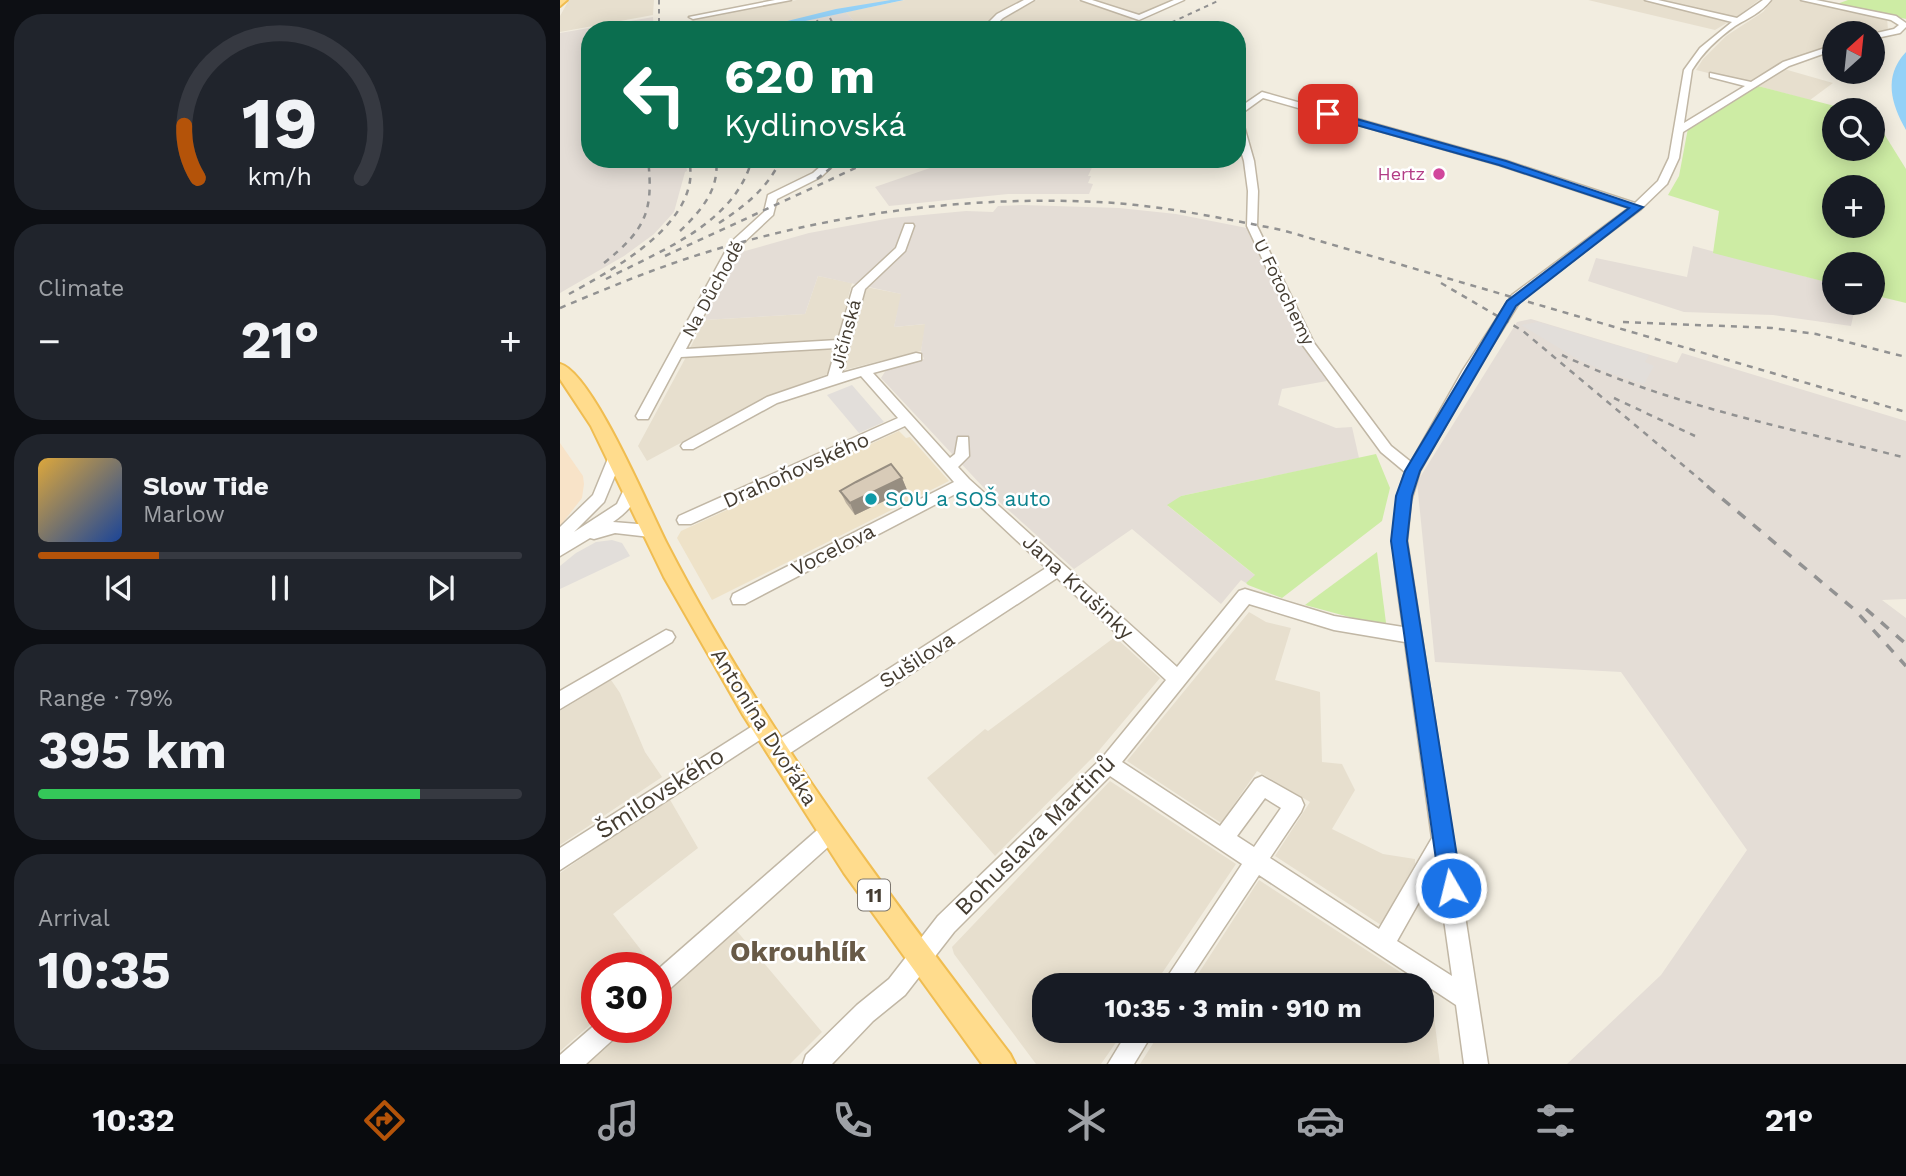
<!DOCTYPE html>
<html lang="en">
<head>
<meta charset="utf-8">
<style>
	:root { --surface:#171b24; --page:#20242c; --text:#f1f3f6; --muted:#9ea1a6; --line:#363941; --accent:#b45309 }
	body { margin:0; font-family:"Work Sans",sans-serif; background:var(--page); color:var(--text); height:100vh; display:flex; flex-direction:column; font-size:26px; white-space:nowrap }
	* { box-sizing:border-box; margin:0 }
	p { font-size:23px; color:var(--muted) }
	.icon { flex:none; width:38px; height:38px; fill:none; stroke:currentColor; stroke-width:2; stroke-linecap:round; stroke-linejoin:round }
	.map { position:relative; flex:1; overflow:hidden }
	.side { display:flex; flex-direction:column; gap:14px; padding:14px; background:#0d0f14; width:560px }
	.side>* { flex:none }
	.top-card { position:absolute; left:21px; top:21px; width:665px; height:147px; border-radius:28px; box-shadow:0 4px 18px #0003; background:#0b6e4f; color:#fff; overflow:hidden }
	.needle { width:46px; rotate:27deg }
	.controls { position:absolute; left:1262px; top:21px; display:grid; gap:14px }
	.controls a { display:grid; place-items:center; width:63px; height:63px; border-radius:50%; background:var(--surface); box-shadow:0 4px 18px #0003; font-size:35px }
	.speed { position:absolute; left:21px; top:952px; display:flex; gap:14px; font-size:35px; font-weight:700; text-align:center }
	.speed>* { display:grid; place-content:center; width:91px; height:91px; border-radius:50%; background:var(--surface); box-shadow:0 4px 18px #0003; line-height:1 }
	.speed .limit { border:10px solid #d22; background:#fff; color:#111 }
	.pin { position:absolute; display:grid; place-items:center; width:60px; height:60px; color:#fff; margin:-30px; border-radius:14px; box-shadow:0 4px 10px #0006 }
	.me { position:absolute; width:77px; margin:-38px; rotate:352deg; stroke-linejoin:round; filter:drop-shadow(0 0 5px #0008) }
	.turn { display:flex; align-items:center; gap:24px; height:147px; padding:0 28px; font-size:32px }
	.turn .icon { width:91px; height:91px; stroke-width:2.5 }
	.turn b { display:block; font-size:49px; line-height:60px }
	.big { font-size:52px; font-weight:700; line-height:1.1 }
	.side .card { flex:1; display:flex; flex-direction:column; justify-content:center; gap:10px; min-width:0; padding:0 24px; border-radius:28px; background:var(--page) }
	.side .dial { align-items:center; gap:0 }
	.dial svg { height:182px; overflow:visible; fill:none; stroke:var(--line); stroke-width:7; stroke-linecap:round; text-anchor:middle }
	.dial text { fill:var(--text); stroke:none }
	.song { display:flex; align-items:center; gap:21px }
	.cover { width:84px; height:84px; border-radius:10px; background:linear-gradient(135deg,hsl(40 70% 55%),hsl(220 70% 35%)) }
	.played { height:7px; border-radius:4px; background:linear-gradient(90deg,var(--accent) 25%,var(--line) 25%) }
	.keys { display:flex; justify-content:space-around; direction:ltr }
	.heat { display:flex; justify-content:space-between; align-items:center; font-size:38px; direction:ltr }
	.charge { height:10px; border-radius:5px; background:linear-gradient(90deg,#34c759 79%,var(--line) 0) }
	.trip { position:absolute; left:472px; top:973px; width:402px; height:70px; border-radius:28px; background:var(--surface); box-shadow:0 4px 18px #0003; font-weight:700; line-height:70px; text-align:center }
	.tabs { display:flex; height:112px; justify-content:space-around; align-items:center; background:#090b0e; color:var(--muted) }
	.tabs .icon { width:49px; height:49px }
	.tabs .on { color:var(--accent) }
	.tabs b { font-size:32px; color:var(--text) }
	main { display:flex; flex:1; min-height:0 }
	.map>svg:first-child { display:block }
	.residential { fill:#e7dfce }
	.commercial { fill:#f8e3c8 }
	.industrial { fill:#e4ddd6 }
	.education { fill:#eee2c8 }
	.green { fill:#cdeca4; fill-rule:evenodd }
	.parking { fill:#e2deda }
	.water { fill:#94d1f7 }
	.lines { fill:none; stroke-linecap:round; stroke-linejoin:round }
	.canal { fill:#94d1f7; fill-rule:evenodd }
	.minor-casing { stroke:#c1b7a5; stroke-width:3 }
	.major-casing { stroke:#f0bd51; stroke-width:4 }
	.minor { fill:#fff; fill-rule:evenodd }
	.major { fill:#ffdc8d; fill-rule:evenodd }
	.rail-far2 { stroke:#929292; stroke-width:2; stroke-dasharray:4.5 4.5; stroke-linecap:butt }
	.rail-far1 { stroke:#929292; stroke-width:2.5; stroke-dasharray:6 6; stroke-linecap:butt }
	.rail { stroke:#929292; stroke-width:3.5; stroke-dasharray:10 10; stroke-linecap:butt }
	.wall { fill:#baaf9e }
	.shaded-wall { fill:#978e81 }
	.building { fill:#d8cbb8; stroke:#978e81; stroke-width:2 }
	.route { fill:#1a73e8; stroke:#114b97; stroke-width:2 }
	.hotel-dot { fill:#d1479c; stroke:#fff; stroke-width:2.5 }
	.culture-dot { fill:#0f9aa8; stroke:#fff; stroke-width:2.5 }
	.labels { text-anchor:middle; stroke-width:5; stroke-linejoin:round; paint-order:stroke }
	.far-hotel-label { font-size:18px; fill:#b23c85; stroke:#fff; text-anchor:end }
	.far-street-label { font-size:18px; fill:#443c31; stroke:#fff }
	.shield { fill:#fff; stroke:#7c766f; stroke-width:2 }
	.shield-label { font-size:19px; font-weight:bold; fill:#443c31 }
	.street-label { font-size:21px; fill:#443c31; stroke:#fff }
	.culture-label { font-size:21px; fill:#0d838f; stroke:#fff; text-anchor:start }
	.near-street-label { font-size:24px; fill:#443c31; stroke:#fff }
	.near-neighbourhood-label { font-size:28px; font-weight:bold; fill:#685a47; stroke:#fff }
</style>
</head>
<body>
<main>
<section class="side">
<div class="card dial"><svg viewBox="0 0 100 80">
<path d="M14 69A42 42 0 1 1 86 69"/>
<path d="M14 69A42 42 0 0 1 8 46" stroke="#b45309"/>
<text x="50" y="56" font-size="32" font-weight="700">19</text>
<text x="50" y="72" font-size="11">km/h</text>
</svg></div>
<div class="card"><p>Climate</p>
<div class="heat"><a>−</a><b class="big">21°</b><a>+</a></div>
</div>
<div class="card">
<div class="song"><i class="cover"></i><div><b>Slow Tide</b><p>Marlow</p></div></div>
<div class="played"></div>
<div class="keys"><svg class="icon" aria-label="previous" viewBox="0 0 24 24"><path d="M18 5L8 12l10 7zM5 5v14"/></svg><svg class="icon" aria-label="pause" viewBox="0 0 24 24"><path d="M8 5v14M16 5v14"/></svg><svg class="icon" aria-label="next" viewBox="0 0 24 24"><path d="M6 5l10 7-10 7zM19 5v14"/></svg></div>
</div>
<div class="card"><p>Range · 79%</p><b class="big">395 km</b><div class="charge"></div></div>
<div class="card"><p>Arrival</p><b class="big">10:35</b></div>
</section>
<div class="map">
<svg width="1346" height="1064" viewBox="0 0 1346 1064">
	<rect width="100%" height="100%" fill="#f2ede0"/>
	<!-- residential -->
	<g class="residential">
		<path d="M 9,0 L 94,0 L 93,15 L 0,32 L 0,16 Z"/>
		<path d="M 237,0 L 339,0 L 185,30 L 136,30 L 131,20 Z"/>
		<path d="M 345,0 L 467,0 L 418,30 L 314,30 L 317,23 L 298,26 L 286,12 Z"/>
		<path d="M 477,0 L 517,0 L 574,19 L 565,23 L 463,23 L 459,30 L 430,30 L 443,19 Z"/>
		<path d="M 533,0 L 616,0 L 581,16 Z"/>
		<path d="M 1028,0 L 1084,0 L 1170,21 L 1155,30 Z"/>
		<path d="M 1096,0 L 1199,0 L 1175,18 Z"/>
		<path d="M 1213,0 L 1238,0 L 1327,18 L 1328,30 L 1313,34 L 1274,33 L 1274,45 L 1226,60 L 1188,83 L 1136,70 L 1143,59 L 1166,36 L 1203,12 Z"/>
		<path d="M 1224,69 L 1273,83 L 1250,100 L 1198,86 Z"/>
		<path d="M 258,276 L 292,283 L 277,340 L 130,348 L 144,320 L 245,314 Z"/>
		<path d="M 306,287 L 342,294 L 334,327 L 366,324 L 361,351 L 284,370 Z"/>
		<path d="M 275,349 L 268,374 L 208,396 L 87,461 L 78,446 L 126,357 Z"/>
		<path d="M 689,612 L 706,622 L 731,628 L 715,680 L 760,692 L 762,762 L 782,764 L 795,790 L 772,829 L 823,854 L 855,859 L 855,864 L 821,925 L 715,856 L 750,802 L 697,771 L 661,823 L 567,761 Z"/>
		<path d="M 555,637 L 600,678 L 536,754 L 435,856 L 367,778 L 425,729 L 428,731 Z"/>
		<path d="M 51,680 L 60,693 L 85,752 L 102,777 L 0,845 L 0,711 Z"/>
		<path d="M 550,781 L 676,864 L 594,985 L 485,985 L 485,1031 L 564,1031 L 541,1064 L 476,1064 L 394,954 L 392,947 Z"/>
		<path d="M 109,798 L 138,848 L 53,914 L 95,968 L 37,968 L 37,1019 L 0,1051 L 0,873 Z"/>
		<path d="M 699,880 L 860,985 L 631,985 Z"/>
		<path d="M 176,930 L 262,1032 L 230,1064 L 28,1064 L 69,1027 L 96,1027 L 96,1002 Z"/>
		<path d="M 863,987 L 871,993 L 880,1064 L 580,1064 L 601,1031 L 863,1031 Z"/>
	</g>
	<!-- commercial -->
	<path class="commercial" d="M 0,443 L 23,476 L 24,484 L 22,498 L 0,526 Z"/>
	<!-- industrial -->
	<g class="industrial">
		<path d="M 286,12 L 298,26 L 317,22 L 314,30 L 233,30 L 231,23 Z"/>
		<path d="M 93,17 L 94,30 L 30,30 L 30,159 L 125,159 L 127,171 L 125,172 L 114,212 L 94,234 L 64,256 L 0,293 L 0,33 Z"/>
		<path d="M 396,159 L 536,159 L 528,176 L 531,176 L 528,183 L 533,184 L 529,194 L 448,194 L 329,206 L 315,187 Z"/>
		<path d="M 462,205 L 559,208 L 616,214 L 692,229 L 689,234 L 744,349 L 767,381 L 722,389 L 718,405 L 776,428 L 792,427 L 799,458 L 621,496 L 608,506 L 696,576 L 686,583 L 681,580 L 661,604 L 572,529 L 514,569 L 424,488 L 321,378 L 328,367 L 364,359 L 361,351 L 365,324 L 334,327 L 341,294 L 258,276 L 245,314 L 144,320 L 178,253 L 249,233 L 331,218 L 406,211 L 433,212 L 438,206 Z"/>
		<path d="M 1133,246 L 1274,284 L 1274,303 L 1296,303 L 1291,326 L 1213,315 L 1124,312 L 1028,281 L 1036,258 L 1127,277 Z"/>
		<path d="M 971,319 L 1117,363 L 1122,353 L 1346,421 L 1346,599 L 1322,600 L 1346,618 L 1346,1064 L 1007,1064 L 1101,975 L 1187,850 L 1061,672 L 875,662 L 857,482 L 957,322 Z"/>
	</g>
	<!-- education -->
	<path class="education" d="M 339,431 L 346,438 L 350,437 L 389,481 L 152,600 L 117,538 L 121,531 Z"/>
	<!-- green -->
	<g class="green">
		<path d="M 1288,0 L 1346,0 L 1346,19 L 1277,4 Z"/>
		<path d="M 1198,86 L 1290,110 L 1274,110 L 1274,149 L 1312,149 L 1313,116 L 1346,169 L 1346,303 L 1313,295 L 1312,264 L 1274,264 L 1274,284 L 1153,253 L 1159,211 L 1108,195 L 1119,176 L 1128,128 ZM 1274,187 L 1312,187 L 1312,226 L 1274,226 Z"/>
		<path d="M 816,454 L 830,488 L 822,521 L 722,598 L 688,585 L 686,583 L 695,575 L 607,505 L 621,496 Z"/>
		<path d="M 817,552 L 826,623 L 804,621 L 745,605 Z"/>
	</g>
	<!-- parking -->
	<g class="parking">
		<path d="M 978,322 L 1089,355 L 1085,362 L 1094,366 L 1084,384 L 1050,373 L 1019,360 L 961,325 Z"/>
		<path d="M 292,385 L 324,422 L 299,433 L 267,395 Z"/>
		<path d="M 52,540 L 62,543 L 70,556 L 0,589 L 0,566 L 16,553 L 36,542 Z"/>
	</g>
	<!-- water -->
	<path class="water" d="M 1346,52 L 1346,130 C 1331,104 1323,76 1346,52 Z"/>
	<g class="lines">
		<!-- canal -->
		<path class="canal" d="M 331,0 L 344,0 L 203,30 L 191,30 L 276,9 Z"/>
		<!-- minor casing -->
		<g class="minor-casing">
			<g id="minor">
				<path d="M 215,0 L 231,0 L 133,19 L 129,17 Z"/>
				<path d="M 464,0 L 474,0 L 443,18 L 430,30 L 421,30 L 437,14 Z"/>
				<path d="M 521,0 L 532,0 L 579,15 L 614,0 L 624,0 L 579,20 Z"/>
				<path d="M 1085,0 L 1098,0 L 1177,18 L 1203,0 L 1211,0 C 1201,13 1188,18 1175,26 C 1158,38 1143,52 1132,70 L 1124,123 L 1185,86 L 1150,77 L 1150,73 L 1191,82 L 1223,62 L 1274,45 L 1274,50 L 1229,66 L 1123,132 L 1119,158 L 1107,184 L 1081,209 L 961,300 L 917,370 L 860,471 L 851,501 L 847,541 L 928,1064 L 904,1064 L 896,1005 L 699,875 L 626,985 L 602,985 L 682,864 L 550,776 L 394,932 L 345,995 L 313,1021 L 272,1064 L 243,1064 L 246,1055 L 297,1005 L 329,979 L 378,916 L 542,758 L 606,680 L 497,578 L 224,757 L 217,760 L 210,757 L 207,751 L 210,745 L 486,568 L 403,490 L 185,604 L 173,604 L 171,599 L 173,594 L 394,482 L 345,426 L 131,524 L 119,524 L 117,520 L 119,516 L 338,418 L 301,376 L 217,403 L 133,449 L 123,449 L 121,446 L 123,443 L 207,397 L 268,376 L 276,348 L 121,357 L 88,419 L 78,419 L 76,416 L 170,243 L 204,212 L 208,195 L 253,173 L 269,159 L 280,159 L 261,177 L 217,199 L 213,215 L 181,245 L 126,349 L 278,340 L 293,288 L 336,248 L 345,224 L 353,224 L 354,226 L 345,251 L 305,289 L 282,373 L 356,353 L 361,354 L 361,360 L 313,373 L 390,458 L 395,454 L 398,437 L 408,437 L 409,456 L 398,467 L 409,479 L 617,667 L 679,591 L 685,589 L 774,616 L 843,627 C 835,567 825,532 845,472 L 821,452 L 742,344 L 687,226 L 688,191 L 684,161 L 677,137 L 677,109 L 702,92 L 947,161 L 1075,203 L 1098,181 L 1109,158 L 1124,70 L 1140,48 L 1172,22 ZM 703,98 L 939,165 L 1069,208 L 952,295 L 903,370 L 851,462 L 831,446 L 754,343 L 697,226 L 698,191 L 694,161 L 682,119 L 678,116 ZM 689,604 L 774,630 L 845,642 L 872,838 L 819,929 L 710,858 L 741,812 L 744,805 L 741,798 L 702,776 L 695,779 L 660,826 L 562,762 ZM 705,798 L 721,808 L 694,847 L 677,836 ZM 877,870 L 892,976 L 837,941 Z"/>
				<path d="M 1241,0 L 1256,0 L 1336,16 L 1346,23 L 1346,27 L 1340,33 L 1312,39 L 1312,34 L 1334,29 L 1339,25 L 1331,20 Z"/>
				<path d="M 56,451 L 63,456 L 44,502 L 14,532 L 57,504 L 66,485 L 71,484 L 79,489 C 74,505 67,512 53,522 L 90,525 L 98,531 L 90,537 L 55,533 L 34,539 L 30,538 L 0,556 L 0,527 L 33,495 L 49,456 Z"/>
				<path d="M 106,630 L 112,632 L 115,637 L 112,642 L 0,709 L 0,691 Z"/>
				<path d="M 202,720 L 209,722 L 211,728 L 209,734 L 0,870 L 0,848 Z"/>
				<path d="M 270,822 L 277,825 L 280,832 L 277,839 L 104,994 L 96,997 L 96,971 L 263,825 Z"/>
				<path d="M 37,1023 L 37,1027 L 62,1027 L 58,1035 L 26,1064 L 0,1064 L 0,1055 Z"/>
				<path d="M 568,1031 L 594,1031 L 574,1064 L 548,1064 Z"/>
			</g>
		</g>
		<!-- major casing -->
		<g class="major-casing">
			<g id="major">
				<path d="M 0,0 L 7,0 L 0,6 Z"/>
				<path d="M 0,364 C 32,372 90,511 107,544 C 201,726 326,892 450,1054 L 455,1064 L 422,1064 L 284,873 L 183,715 L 104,577 L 31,426 L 0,379 Z"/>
			</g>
		</g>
		<!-- minor -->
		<use href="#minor" class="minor"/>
		<!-- major -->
		<use href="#major" class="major"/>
		<!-- rail-far2 -->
		<g class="rail-far2">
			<path d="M 99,0 L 99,30"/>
			<path d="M 270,18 L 276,30"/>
			<path d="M 257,20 L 261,30"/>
			<path d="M 595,30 L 660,0"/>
		</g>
		<!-- rail-far1 -->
		<g class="rail-far1">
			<path d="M 257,179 L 282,159"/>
			<path d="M 159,223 C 185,206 208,188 221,159"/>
			<path d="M 120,231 C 141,211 160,189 156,159"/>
			<path d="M 105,256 L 315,159"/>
			<path d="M 44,263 C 85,230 94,212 88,159"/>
			<path d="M 46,279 C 100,251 175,224 192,159"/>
			<path d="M 881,283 L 963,331 L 1149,487"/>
			<path d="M 9,294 C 50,271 122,233 130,181 C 131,174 130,166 130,159"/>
			<path d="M 0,308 C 57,284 115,260 175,244 C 293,211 416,196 538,202 C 600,205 661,218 722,230 L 1346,412"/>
			<path d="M 1063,322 L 1212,328 L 1256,334 L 1346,357"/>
			<path d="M 1002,355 C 1110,406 1231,428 1346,458"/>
			<path d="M 1054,398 L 1135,436"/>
		</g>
		<!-- rail -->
		<g class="rail">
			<path d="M 1147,486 L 1295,610 L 1346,666"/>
			<path d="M 1306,609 L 1346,644"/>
		</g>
	</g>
	<!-- wall -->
	<path class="wall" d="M 342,478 L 347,490 L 295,515 L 286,503 L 280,491 Z"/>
	<!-- shaded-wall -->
	<path class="shaded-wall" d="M 342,478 L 347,490 L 295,515 L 290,503 Z"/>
	<!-- building -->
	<path class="building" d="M 331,464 L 342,478 L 290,503 L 280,491 L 296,482 Z"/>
	<!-- route -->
	<path class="route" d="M 768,111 L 946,161 L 1083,207 L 956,306 L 860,471 L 852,496 L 847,541 L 902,888 L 899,896 L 891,899 L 883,896 L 880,888 L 831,541 L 836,496 L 845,471 L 947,301 L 1069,208 L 939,165 L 764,116 L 763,114 Z"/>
	<!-- markers -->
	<circle class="hotel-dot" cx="879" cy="174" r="7"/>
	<circle class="culture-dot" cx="311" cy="499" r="7"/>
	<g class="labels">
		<!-- far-hotel labels -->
		<g class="far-hotel-label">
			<text x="865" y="180">Hertz</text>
		</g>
		<!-- far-street labels -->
		<g class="far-street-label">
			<text transform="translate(153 289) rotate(-61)" y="6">Na Důchodě</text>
			<text transform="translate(724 292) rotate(64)" y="6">U Fotochemy</text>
			<text transform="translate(286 334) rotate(-75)" y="6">Jičínská</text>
		</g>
		<!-- shield labels -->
		<rect class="shield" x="298" y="879.5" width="32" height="31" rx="5"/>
		<g class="shield-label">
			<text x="314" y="902">11</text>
		</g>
		<!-- street labels -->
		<g class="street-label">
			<text transform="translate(236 470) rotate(-24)" y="7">Drahoňovského</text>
			<text transform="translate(273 550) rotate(-27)" y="7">Vocelova</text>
			<text transform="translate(518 587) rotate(43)" y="7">Jana Krušinky</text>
			<text transform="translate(357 660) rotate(-33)" y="7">Sušilova</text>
			<text transform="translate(204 727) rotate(58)" y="7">Antonína Dvořáka</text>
		</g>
		<!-- culture labels -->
		<g class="culture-label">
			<text x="325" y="506">SOU a SOŠ auto</text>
		</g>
		<!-- near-street labels -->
		<g class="near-street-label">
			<text transform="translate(100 793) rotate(-33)" y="8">Šmilovského</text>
			<text transform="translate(475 835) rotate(-45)" y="8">Bohuslava Martinů</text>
		</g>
		<!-- near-neighbourhood labels -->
		<g class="near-neighbourhood-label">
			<text x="238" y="961">Okrouhlík</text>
		</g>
	</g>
</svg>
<div class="controls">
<a><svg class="needle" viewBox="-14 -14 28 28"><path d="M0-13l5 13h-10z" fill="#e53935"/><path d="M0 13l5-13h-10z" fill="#9ea1a6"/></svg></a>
<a><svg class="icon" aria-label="search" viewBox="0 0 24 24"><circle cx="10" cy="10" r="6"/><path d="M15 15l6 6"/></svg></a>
<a>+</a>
<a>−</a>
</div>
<div class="speed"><div class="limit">30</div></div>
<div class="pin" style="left:768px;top:114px;background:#d93025"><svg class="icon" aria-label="arrive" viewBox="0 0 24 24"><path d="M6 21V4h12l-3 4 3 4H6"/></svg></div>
<svg class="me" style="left:891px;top:888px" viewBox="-20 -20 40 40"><circle r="17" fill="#1a73e8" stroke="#fff" stroke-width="3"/><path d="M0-11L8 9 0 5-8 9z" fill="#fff"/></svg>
<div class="trip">10:35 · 3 min · 910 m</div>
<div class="top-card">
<div class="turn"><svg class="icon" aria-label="left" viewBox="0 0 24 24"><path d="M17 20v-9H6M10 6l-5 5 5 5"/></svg><div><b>620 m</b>Kydlinovská</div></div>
</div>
</div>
</main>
<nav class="tabs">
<b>10:32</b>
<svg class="icon on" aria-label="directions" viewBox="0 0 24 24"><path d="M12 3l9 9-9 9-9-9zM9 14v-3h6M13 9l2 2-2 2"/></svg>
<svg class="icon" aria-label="music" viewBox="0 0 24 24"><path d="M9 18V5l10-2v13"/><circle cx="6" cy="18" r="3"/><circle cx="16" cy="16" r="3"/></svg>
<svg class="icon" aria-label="phone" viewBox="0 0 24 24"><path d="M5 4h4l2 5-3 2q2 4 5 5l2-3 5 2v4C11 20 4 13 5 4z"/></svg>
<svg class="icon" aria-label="climate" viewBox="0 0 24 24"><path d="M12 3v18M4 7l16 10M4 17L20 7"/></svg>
<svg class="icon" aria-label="car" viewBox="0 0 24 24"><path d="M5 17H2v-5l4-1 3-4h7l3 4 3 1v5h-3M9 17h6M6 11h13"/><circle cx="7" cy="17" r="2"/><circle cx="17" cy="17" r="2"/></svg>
<svg class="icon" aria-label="filters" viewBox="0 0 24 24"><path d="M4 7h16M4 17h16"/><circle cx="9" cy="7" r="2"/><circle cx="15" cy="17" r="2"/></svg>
<b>21°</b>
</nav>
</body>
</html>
